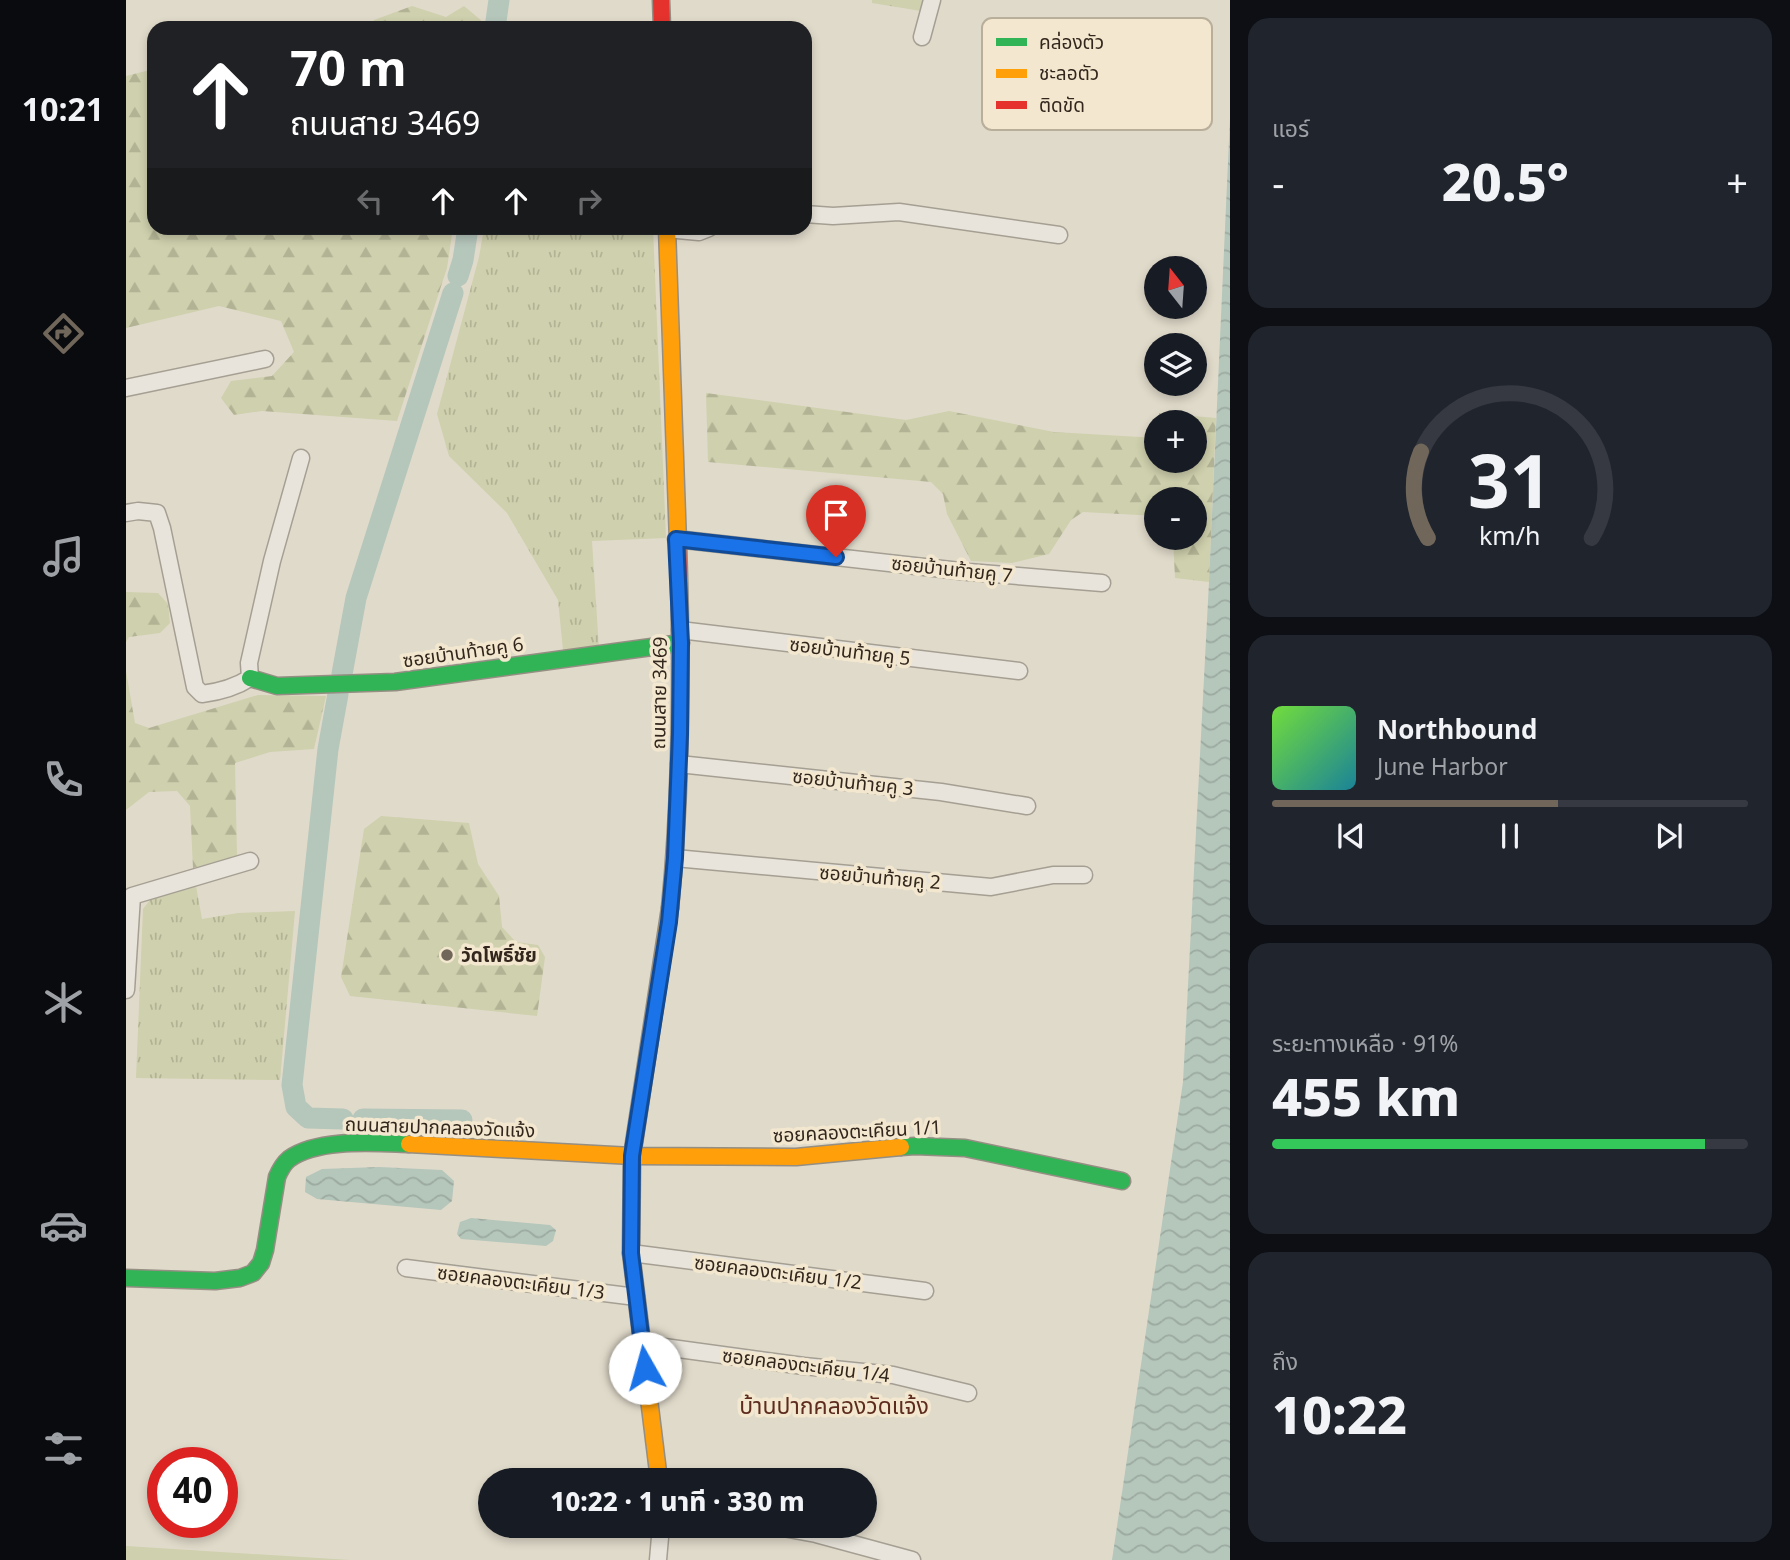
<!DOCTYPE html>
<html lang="th">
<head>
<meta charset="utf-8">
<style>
	:root { --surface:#171b24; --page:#20242c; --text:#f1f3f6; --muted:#9ea1a6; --line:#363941; --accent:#70665a }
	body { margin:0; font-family:Georgia,"Noto Sans Thai",serif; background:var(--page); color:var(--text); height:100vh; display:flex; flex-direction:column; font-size:26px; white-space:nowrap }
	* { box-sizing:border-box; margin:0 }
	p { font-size:23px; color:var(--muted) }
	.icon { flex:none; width:38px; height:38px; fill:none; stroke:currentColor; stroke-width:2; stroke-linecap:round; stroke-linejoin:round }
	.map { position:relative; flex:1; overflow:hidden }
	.sheet { display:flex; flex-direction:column; gap:18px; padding:18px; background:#0d0f14; width:560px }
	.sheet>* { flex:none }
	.guide { position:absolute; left:21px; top:21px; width:665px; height:214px; border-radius:21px; box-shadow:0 4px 10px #0003; background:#202124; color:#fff; overflow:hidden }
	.needle { width:46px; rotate:343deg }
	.buttons { position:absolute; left:1018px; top:256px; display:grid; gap:14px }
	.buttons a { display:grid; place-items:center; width:63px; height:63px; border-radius:50%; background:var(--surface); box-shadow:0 4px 10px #0003; font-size:35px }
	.speed { position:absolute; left:21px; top:1447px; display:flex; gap:14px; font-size:35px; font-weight:700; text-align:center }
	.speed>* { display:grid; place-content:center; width:91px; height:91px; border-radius:50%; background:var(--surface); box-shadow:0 4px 10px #0003; line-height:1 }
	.speed .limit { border:10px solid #d22; background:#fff; color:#111 }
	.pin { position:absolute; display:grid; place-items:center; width:60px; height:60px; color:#fff; margin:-72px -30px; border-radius:50% 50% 50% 0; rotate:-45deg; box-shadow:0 0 7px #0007 }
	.pin .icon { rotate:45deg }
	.me { position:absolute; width:77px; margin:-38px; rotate:353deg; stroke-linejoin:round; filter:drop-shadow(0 0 5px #0008) }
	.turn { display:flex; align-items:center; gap:24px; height:147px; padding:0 28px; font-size:32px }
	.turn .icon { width:91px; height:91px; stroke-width:2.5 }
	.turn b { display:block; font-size:49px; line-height:60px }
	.lanes { display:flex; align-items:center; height:66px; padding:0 28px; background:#0003; justify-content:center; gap:35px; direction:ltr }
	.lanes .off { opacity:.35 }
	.big { font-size:52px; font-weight:800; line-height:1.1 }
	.sheet .widget { flex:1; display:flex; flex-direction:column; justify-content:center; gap:10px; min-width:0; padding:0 24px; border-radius:21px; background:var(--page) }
	.sheet .dial { align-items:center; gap:0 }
	.dial svg { height:182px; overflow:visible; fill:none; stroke:var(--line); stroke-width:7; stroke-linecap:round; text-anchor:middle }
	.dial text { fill:var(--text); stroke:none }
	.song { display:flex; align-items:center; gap:21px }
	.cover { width:84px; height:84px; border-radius:10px; background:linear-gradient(135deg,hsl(100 70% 55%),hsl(190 70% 35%)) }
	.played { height:7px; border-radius:4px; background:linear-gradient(90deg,var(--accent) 60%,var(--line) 60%) }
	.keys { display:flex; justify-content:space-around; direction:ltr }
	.heat { display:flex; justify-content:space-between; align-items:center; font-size:38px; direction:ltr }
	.charge { height:10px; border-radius:5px; background:linear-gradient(90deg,#34c759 91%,var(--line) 0) }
	.trip { position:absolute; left:352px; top:1468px; width:399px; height:70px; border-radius:35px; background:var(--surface); box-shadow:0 4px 10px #0003; font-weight:800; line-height:70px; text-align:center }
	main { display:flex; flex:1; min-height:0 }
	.menu { display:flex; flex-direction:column; width:126px; justify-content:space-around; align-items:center; background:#090b0e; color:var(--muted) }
	.menu .icon { width:49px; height:49px }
	.menu .active { color:var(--accent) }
	.menu b { font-size:32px; color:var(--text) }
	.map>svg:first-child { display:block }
	.grass { fill:url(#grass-tufts) }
	.forest { fill:url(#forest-firs) }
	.green { fill:#cfd0ad }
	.water { fill:url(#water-waves) }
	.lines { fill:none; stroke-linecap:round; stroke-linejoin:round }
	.canal { stroke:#b5c6bb; stroke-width:21 }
	.street-casing { stroke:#a59f93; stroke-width:19 }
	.fast-casing { stroke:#958e83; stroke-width:19 }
	.slow-casing { stroke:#958e83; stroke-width:19 }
	.jam-casing { stroke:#958e83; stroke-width:19 }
	.street { stroke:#e8e4db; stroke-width:16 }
	.fast { stroke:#30b455; stroke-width:16 }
	.slow { stroke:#ff9f0a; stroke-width:16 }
	.jam { stroke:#e5322d; stroke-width:16 }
	.route-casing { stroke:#114b97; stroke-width:18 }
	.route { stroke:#1a73e8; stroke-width:12 }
	.poi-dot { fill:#70665a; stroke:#f3e8cf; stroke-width:2.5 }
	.labels { text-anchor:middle; stroke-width:7; stroke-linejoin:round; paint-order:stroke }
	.street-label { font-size:19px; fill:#33271d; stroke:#f3e8cf }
	.poi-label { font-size:19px; font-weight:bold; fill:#33271d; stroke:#f3e8cf; text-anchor:start }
	.quarter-label { font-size:23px; fill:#5d2c1f; stroke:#f3e8cf }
	.key { fill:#f3e8cf; stroke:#b9ae9a; stroke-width:2 }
	.key-label { font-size:19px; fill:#33271d }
</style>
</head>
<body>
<main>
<nav class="menu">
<b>10:21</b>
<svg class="icon active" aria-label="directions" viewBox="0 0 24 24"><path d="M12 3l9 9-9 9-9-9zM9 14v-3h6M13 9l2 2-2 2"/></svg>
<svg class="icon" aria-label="music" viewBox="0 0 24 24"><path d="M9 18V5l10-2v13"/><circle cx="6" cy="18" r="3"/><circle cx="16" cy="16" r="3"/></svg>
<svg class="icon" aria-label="phone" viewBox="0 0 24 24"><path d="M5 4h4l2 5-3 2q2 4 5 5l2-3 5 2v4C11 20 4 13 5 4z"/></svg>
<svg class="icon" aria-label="climate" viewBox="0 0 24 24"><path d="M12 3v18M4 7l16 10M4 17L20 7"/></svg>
<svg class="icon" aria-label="car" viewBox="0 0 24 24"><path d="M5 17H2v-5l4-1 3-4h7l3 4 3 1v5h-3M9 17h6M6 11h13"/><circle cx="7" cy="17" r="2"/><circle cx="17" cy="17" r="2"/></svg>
<svg class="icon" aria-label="filters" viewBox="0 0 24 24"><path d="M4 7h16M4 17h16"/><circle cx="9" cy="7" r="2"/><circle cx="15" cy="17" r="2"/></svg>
</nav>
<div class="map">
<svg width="1104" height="1560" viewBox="0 0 1104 1560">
	<defs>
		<pattern id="grass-tufts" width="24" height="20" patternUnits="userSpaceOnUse" patternTransform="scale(1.75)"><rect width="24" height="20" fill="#cfd0ad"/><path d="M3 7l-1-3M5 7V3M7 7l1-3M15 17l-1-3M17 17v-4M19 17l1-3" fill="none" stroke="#b2b394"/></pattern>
		<pattern id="forest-firs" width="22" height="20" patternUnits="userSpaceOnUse" patternTransform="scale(1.75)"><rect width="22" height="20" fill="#cfd0ad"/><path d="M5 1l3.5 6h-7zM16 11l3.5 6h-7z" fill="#b2b394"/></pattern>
		<pattern id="water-waves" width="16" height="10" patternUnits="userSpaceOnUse" patternTransform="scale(1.75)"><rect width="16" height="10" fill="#b5c6bb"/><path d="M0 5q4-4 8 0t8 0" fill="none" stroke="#9caaa0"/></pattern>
	</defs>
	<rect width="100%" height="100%" fill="#e0daca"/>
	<!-- grass -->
	<g class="grass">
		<path d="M 746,0 L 798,0 L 795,11 L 746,3 Z"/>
		<path d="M 358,228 L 527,228 L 540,538 L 466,541 L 473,649 L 437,650 L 432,600 L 381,513 L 323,456 L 311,414 L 353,257 Z"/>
		<path d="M 70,886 L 76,919 L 112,913 L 169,911 L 154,1080 L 10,1078 L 17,909 L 24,900 Z"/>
	</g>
	<!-- forest -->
	<g class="forest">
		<path d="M 286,6 L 320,17 L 338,6 L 357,22 L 356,28 L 246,28 L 248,20 Z"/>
		<path d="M 28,69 L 28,228 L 327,228 L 321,268 L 271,421 L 136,411 L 108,415 L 95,398 L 105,381 L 146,376 L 168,352 L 155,321 L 93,306 L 0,328 L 0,76 Z"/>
		<path d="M 580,393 L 780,420 L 823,411 L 928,432 L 1031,438 L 1031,460 L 1069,460 L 1069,422 L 1033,422 L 1033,413 L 1090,418 L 1083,582 L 1049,578 L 1047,537 L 1069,537 L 1069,499 L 1031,499 L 1031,516 L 957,512 L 945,520 L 923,554 L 886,563 L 845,561 L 821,514 L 817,494 L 805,482 L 582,462 Z"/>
		<path d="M 0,592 L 32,593 L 42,604 L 44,623 L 34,633 L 3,637 L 0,642 Z"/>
		<path d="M 0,671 L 9,723 L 23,728 L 132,695 L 200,696 L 188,749 L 144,752 L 109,763 L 111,856 L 67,868 L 64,806 L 51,791 L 23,792 L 0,810 Z"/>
		<path d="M 255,816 L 343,823 L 352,864 L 373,896 L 376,927 L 390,942 L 412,945 L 419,957 L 411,1016 L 224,996 L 215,977 L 238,829 Z"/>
	</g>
	<!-- green -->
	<path class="green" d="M 0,1546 L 224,1560 L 0,1560 Z"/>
	<!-- water -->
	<g class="water">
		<path d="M 1104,118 L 1104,1560 L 986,1560 L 1057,1082 L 1083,582 Z"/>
		<path d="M 253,1167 L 316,1170 L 328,1181 L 326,1201 L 315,1210 L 191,1199 L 179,1192 L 180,1177 L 196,1169 Z"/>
		<path d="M 345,1218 L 424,1225 L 430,1230 L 427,1241 L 420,1246 L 335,1239 L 331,1234 L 334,1222 Z"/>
	</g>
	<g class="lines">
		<!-- canal -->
		<g class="canal">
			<path d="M 369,28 L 373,0"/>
			<path d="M 332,276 L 337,260 L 342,228"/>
			<path d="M 216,674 L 230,598 L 327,293"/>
			<path d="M 212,694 L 202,749 L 166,1085 L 170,1107 L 182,1118 L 217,1119"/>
			<path d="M 237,1119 L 336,1120"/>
		</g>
		<!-- street casing -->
		<g class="street-casing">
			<g id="street">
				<path d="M 796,37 L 806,0"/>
				<path d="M 679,214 L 707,216 L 773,212 L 933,235"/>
				<path d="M 541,229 L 573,232 L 583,228"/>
				<path d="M 0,388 L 139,359"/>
				<path d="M 0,513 L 12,511 L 31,513 L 36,528 L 69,687 L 76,694 C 92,692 110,687 124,678 L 123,663 L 146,561 L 175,458"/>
				<path d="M 550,539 L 843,572 L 976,583"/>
				<path d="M 554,630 L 893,671"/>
				<path d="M 553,764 L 815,792 L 901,806"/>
				<path d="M 549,858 L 865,887 L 927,875 L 958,875"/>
				<path d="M 0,990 L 6,896 L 124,861"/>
				<path d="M 505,1253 L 799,1291"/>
				<path d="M 280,1268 L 510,1297"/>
				<path d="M 516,1344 L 678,1366 L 767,1375 L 842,1393"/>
				<path d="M 646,1526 L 690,1534 L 786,1560"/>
				<path d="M 532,1560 L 535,1526"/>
			</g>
		</g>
		<!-- fast casing -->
		<g class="fast-casing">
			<g id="fast">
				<path d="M 124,678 L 151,686 L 269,682 L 555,643"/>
				<path d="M 775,1147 L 789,1146 L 839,1148 L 996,1181"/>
				<path d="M 0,1278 L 89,1281 L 114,1278 L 127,1273 L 135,1263 L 139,1250 L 151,1177 C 154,1170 157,1164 163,1159 C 192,1138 249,1143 283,1144"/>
			</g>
		</g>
		<!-- slow casing -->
		<g class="slow-casing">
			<g id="slow">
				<path d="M 541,228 L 552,543"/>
				<path d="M 283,1144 L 506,1156 L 670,1157 L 775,1147"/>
				<path d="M 533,1480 L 505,1253 L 506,1156 L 544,908"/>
			</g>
		</g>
		<!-- jam casing -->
		<g class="jam-casing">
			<g id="jam">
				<path d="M 535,0 L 536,28"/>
				<path d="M 544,908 C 556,786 556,665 552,543"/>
			</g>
		</g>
		<!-- street -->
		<use href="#street" class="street"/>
		<!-- fast -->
		<use href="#fast" class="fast"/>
		<!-- slow -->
		<use href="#slow" class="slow"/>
		<!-- jam -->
		<use href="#jam" class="jam"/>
	</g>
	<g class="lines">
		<!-- route casing -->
		<g class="route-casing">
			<path id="route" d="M 519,1368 L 505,1253 L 506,1156 L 543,922 L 549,858 L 554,734 L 555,643 L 550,539 L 710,557"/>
		</g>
		<!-- route -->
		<use href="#route" class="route"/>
	</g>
	<!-- markers -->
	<circle class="poi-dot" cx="321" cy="955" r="7"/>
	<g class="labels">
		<!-- street labels -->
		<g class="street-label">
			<text transform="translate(826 569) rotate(6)" y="7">ซอยบ้านท้ายคู 7</text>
			<text transform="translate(724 651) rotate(7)" y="7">ซอยบ้านท้ายคู 5</text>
			<text transform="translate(337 652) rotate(-8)" y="7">ซอยบ้านท้ายคู 6</text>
			<text transform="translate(533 693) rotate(-89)" y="7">ถนนสาย 3469</text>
			<text transform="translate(727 782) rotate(6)" y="7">ซอยบ้านท้ายคู 3</text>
			<text transform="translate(754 877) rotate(5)" y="7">ซอยบ้านท้ายคู 2</text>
			<text transform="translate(314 1127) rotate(2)" y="7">ถนนสายปากคลองวัดแจ้ง</text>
			<text transform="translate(731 1131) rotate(-3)" y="7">ซอยคลองตะเคียน 1/1</text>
			<text transform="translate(652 1272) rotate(7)" y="7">ซอยคลองตะเคียน 1/2</text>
			<text transform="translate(395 1282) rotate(7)" y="7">ซอยคลองตะเคียน 1/3</text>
			<text transform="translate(680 1365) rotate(7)" y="7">ซอยคลองตะเคียน 1/4</text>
		</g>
		<!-- poi labels -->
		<g class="poi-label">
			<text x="335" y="962">วัดโพธิ์ชัย</text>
		</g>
		<!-- quarter labels -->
		<g class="quarter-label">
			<text x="708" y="1414">บ้านปากคลองวัดแจ้ง</text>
		</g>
	</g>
	<!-- legend -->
	<rect x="856" y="18" width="230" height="112" rx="10" class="key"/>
	<rect x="870" y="38" width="31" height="8" fill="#30b455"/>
	<rect x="870" y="69" width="31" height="9" fill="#ff9f0a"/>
	<rect x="870" y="101" width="31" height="8" fill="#e5322d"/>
	<g class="key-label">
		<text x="913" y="49">คล่องตัว</text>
		<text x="913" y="80">ชะลอตัว</text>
		<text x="913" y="112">ติดขัด</text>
	</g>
</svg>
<div class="buttons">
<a><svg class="needle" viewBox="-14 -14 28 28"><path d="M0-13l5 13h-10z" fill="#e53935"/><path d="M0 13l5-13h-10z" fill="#9ea1a6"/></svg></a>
<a><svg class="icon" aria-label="layers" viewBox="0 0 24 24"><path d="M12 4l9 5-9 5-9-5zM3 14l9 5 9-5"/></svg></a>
<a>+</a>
<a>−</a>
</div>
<div class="speed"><div class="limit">40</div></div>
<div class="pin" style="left:710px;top:557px;background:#d93025"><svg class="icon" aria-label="arrive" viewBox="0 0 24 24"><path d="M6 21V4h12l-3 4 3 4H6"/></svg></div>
<svg class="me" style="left:519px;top:1368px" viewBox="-20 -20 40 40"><circle r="19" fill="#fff"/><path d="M0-13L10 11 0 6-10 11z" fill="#1a73e8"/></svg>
<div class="trip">10:22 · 1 นาที · 330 m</div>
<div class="guide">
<div class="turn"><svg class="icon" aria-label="ahead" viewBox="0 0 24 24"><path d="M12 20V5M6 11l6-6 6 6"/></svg><div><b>70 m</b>ถนนสาย 3469</div></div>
<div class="lanes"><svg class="icon off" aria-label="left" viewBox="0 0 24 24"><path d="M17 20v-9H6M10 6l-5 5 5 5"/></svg><svg class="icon" aria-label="ahead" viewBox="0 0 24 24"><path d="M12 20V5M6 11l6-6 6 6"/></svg><svg class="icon" aria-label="ahead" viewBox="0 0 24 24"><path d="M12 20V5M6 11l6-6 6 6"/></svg><svg class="icon off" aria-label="right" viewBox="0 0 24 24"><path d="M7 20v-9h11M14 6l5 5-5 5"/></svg></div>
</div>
</div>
<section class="sheet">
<div class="widget"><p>แอร์</p>
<div class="heat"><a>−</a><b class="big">20.5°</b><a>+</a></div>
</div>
<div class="widget dial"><svg viewBox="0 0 100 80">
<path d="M14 69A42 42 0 1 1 86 69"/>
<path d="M14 69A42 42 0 0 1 11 31" stroke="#70665a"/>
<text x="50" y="56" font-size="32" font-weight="700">31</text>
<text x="50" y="72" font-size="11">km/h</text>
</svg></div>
<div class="widget">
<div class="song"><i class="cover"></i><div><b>Northbound</b><p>June Harbor</p></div></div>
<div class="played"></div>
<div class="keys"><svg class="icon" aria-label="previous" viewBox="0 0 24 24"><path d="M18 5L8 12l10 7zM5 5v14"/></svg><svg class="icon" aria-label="pause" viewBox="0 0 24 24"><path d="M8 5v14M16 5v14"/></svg><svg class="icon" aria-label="next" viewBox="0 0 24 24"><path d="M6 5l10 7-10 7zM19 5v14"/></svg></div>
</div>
<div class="widget"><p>ระยะทางเหลือ · 91%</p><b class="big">455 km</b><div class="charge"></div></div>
<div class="widget"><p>ถึง</p><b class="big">10:22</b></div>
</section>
</main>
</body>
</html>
